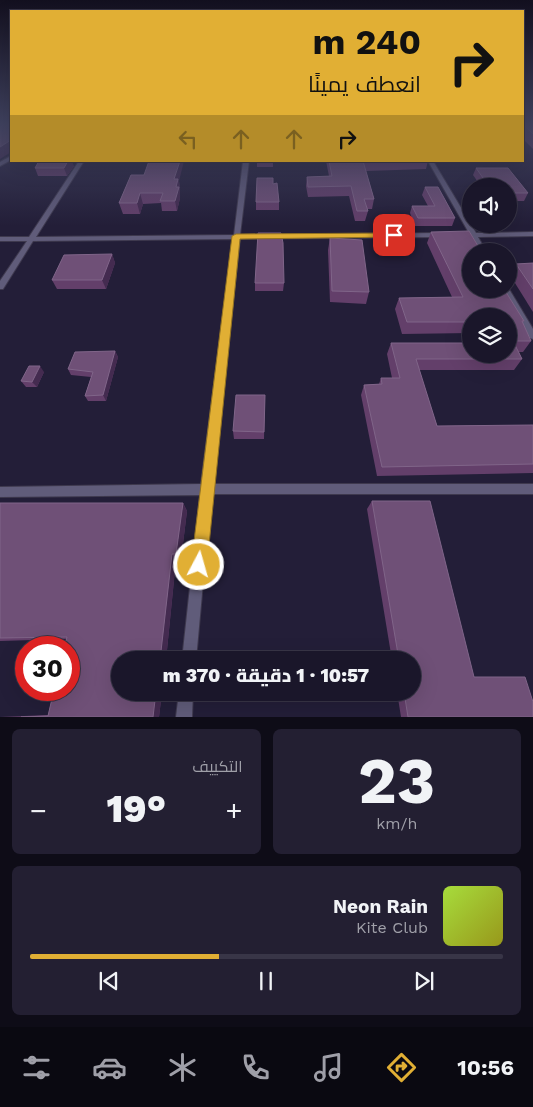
<!DOCTYPE html>
<html lang="ar">
<head>
<meta charset="utf-8">
<style>
	:root { --surface:#1a162a; --page:#231f32; --text:#f1f3f6; --muted:#9f9fa8; --line:#383547; --accent:#e1af34 }
	body { margin:0; font-family:"Work Sans",Cairo,sans-serif; background:var(--page); color:var(--text); direction:rtl; height:100vh; display:flex; flex-direction:column; font-size:19px; white-space:nowrap }
	* { box-sizing:border-box; margin:0 }
	p { font-size:16px; color:var(--muted) }
	.icon { flex:none; width:28px; height:28px; fill:none; stroke:currentColor; stroke-width:2; stroke-linecap:round; stroke-linejoin:round }
	.map { position:relative; height:717px; overflow:hidden; direction:ltr }
	.details { display:flex; flex-direction:column; gap:12px; padding:12px; background:#0e0c17; flex:1 }
	.details>* { flex:none }
	.banner { position:absolute; left:10px; top:10px; width:514px; height:152px; border-radius:0px; box-shadow:0 5px 20px #0002,0 0 0 1px var(--line); direction:rtl; background:#e1af34; color:#111; overflow:hidden }
	.controls { position:absolute; left:462px; top:178px; display:grid; gap:10px }
	.controls a { display:grid; place-items:center; width:55px; height:55px; border-radius:50%; background:var(--surface); box-shadow:0 5px 20px #0002,0 0 0 1px var(--line); font-size:25px }
	.speed { position:absolute; left:15px; top:636px; display:flex; gap:10px; font-size:25px; font-weight:700; text-align:center }
	.speed>* { display:grid; place-content:center; width:65px; height:65px; border-radius:50%; background:var(--surface); box-shadow:0 5px 20px #0002,0 0 0 1px var(--line); line-height:1 }
	.speed .limit { border:8px solid #d22; background:#fff; color:#111 }
	.pin { position:absolute; display:grid; place-items:center; width:42px; height:42px; color:#fff; margin:-21px; border-radius:10px; box-shadow:0 2px 8px #0006 }
	.me { position:absolute; width:55px; margin:-28px; rotate:6deg; stroke-linejoin:round; filter:drop-shadow(0 0 4px #0008) }
	.turn { display:flex; align-items:center; gap:18px; height:105px; padding:0 20px; font-size:22px }
	.turn .icon { width:65px; height:65px; stroke-width:2.5 }
	.turn b { display:block; font-size:35px; line-height:42px }
	.lanes { display:flex; align-items:center; height:48px; padding:0 20px; background:#0003; justify-content:center; gap:25px; direction:ltr }
	.lanes .off { opacity:.35 }
	.big { font-size:38px; font-weight:800; line-height:1.1 }
	.details .card { flex:1; display:flex; flex-direction:column; justify-content:center; gap:8px; min-width:0; padding:0 18px; border-radius:8px; background:var(--page) }
	.details .dial { align-items:center; gap:0 }
	.dial b { font-size:65px; line-height:1 }
	.song { display:flex; align-items:center; gap:15px }
	.cover { width:60px; height:60px; border-radius:8px; background:linear-gradient(135deg,hsl(80 70% 55%),hsl(60 70% 35%)) }
	.played { height:5px; border-radius:2px; background:linear-gradient(90deg,var(--accent) 40%,var(--line) 40%) }
	.keys { display:flex; justify-content:space-around; direction:ltr }
	.heat { display:flex; justify-content:space-between; align-items:center; font-size:28px; direction:ltr }
	.details .tiles { flex:1; display:grid; gap:12px; grid-template-columns:1fr 1fr }
	.card:last-child { grid-column:span 2 }
	.trip { position:absolute; left:111px; top:651px; width:310px; height:50px; border-radius:25px; background:var(--surface); box-shadow:0 5px 20px #0002,0 0 0 1px var(--line); font-weight:800; line-height:50px; text-align:center; direction:rtl }
	.tab-bar { display:flex; height:80px; justify-content:space-around; align-items:center; background:#0a0911; color:var(--muted) }
	.tab-bar .icon { width:35px; height:35px }
	.tab-bar .selected { color:var(--accent) }
	.tab-bar b { font-size:22px; color:var(--text) }
	.map>svg:first-child { display:block }
	.lines { fill:none; stroke-linecap:round; stroke-linejoin:round }
	.minor-casing { stroke:#3e394e; stroke-width:2 }
	.minor { fill:#605c7a; fill-rule:evenodd }
	.wall { fill:#633f6a }
	.shaded-wall { fill:#442b50 }
	.building { fill:#6f5077; stroke:#806589 }
	.route { fill:#e1af34; stroke:#927222 }
</style>
</head>
<body>
<div class="map">
<svg width="533" height="717" viewBox="0 0 533 717">
	<rect width="100%" height="100%" fill="#231e38"/>
	<g class="lines">
		<!-- minor casing -->
		<g class="minor-casing">
			<g id="minor">
				<rect x="0" y="125" width="11" height="2"/>
				<path d="M 11,156 L 11,160 L 0,166 L 0,162 Z"/>
				<path d="M 79,161 L 84,161 L 36,237 L 234,235 L 243,161 L 249,161 L 240,235 L 440,233 L 443,235 L 440,237 L 240,239 L 212,484 L 533,484 L 533,494 L 211,494 L 196,660 L 182,660 L 200,495 L 0,497 L 0,487 L 201,484 L 233,239 L 33,241 L 3,289 L 0,289 L 0,281 L 27,241 L 0,241 L 0,237 L 29,237 Z"/>
				<path d="M 428,161 L 433,161 L 476,233 L 533,232 L 533,236 L 478,237 L 486,251 L 480,251 L 471,237 L 459,236 L 459,234 L 469,233 Z"/>
				<path d="M 501,289 L 509,289 L 533,329 L 533,339 L 530,338 Z"/>
				<path d="M 179,692 L 193,692 L 192,717 L 176,717 Z"/>
			</g>
		</g>
		<!-- minor -->
		<use href="#minor" class="minor"/>
	</g>
	<!-- wall -->
	<g class="wall">
		<path d="M 522,125 L 533,125 L 533,149 L 522,138 Z"/>
		<rect x="257" y="161" width="16" height="6"/>
		<path d="M 326,161 L 428,161 L 426,169 L 366,171 L 374,199 L 372,209 L 367,209 L 368,211 L 365,221 L 355,221 L 349,196 L 308,197 L 306,186 L 307,177 L 329,176 Z"/>
		<path d="M 74,166 L 67,176 L 38,176 L 35,168 Z"/>
		<path d="M 476,168 L 528,193 L 524,201 L 509,201 L 509,186 L 480,185 L 473,175 Z"/>
		<path d="M 131,175 L 179,181 L 180,190 L 180,198 L 177,211 L 162,211 L 161,203 L 143,204 L 140,214 L 123,214 L 119,203 Z"/>
		<path d="M 273,184 L 279,202 L 279,210 L 256,210 L 256,202 Z"/>
		<path d="M 425,187 L 455,218 L 452,226 L 415,226 L 410,213 L 412,206 L 428,206 L 422,195 Z"/>
		<path d="M 431,232 L 524,321 L 522,323 L 531,341 L 523,352 L 519,352 L 522,359 L 514,370 L 419,370 L 437,426 L 533,425 L 533,473 L 377,476 L 361,395 L 364,385 L 379,384 L 381,378 L 392,378 L 387,354 L 391,343 L 509,354 L 509,316 L 471,316 L 471,333 L 402,334 L 395,309 L 399,298 L 452,297 L 427,243 Z"/>
		<path d="M 330,238 L 369,292 L 366,304 L 330,302 L 328,250 Z"/>
		<path d="M 112,254 L 115,263 L 106,289 L 57,289 L 52,280 Z"/>
		<path d="M 533,263 L 533,312 L 510,275 L 516,264 Z"/>
		<path d="M 255,283 L 284,283 L 283,291 L 255,291 Z"/>
		<path d="M 115,351 L 118,357 L 106,401 L 88,401 L 85,396 L 91,377 L 71,375 L 68,369 Z"/>
		<path d="M 44,372 L 37,387 L 26,387 L 21,381 Z"/>
		<path d="M 265,395 L 264,439 L 234,439 L 233,431 Z"/>
		<path d="M 372,501 L 474,677 L 533,717 L 401,717 L 397,692 L 412,692 L 412,660 L 392,660 L 367,509 Z"/>
		<path d="M 0,503 L 183,503 L 187,511 L 181,560 L 176,560 L 166,660 L 120,660 L 120,692 L 162,692 L 159,717 L 0,717 L 48,715 L 66,639 L 0,641 Z"/>
	</g>
	<!-- shaded-wall -->
	<g class="shaded-wall">
		<path d="M 11,140 L 11,152 L 0,159 L 0,147 Z"/>
		<path d="M 68,161 L 72,161 L 74,166 L 67,176 L 64,168 Z"/>
		<path d="M 180,161 L 184,161 L 179,181 L 180,190 L 180,198 L 177,211 L 175,201 L 174,179 Z"/>
		<path d="M 140,193 L 143,204 L 140,214 L 137,203 Z"/>
		<path d="M 112,254 L 115,263 L 106,289 L 102,280 Z"/>
		<path d="M 115,351 L 118,357 L 106,401 L 103,395 Z"/>
		<path d="M 40,366 L 44,372 L 37,387 L 32,382 Z"/>
		<path d="M 183,503 L 187,511 L 181,560 L 176,554 Z"/>
		<path d="M 172,554 L 176,560 L 166,660 L 160,660 Z"/>
		<path d="M 156,692 L 162,692 L 159,717 L 153,717 Z"/>
	</g>
	<!-- building -->
	<g class="building">
		<path d="M 3,125 L 11,125 L 11,140 L 0,147 L 0,127 Z"/>
		<path d="M 524,125 L 533,125 L 533,134 Z"/>
		<path d="M 39,161 L 68,161 L 64,168 L 35,168 Z"/>
		<path d="M 149,161 L 180,161 L 174,179 L 178,179 L 176,187 L 179,187 L 175,201 L 160,201 L 163,193 L 140,193 L 137,203 L 119,203 L 131,175 L 144,175 Z"/>
		<path d="M 329,161 L 363,161 L 374,199 L 364,199 L 368,211 L 357,211 L 351,186 L 308,187 L 307,177 L 332,176 Z"/>
		<path d="M 476,168 L 508,168 L 528,193 L 509,193 L 509,186 L 502,186 L 495,178 L 483,178 Z"/>
		<path d="M 257,178 L 273,178 L 273,184 L 277,183 L 279,202 L 256,202 Z"/>
		<path d="M 425,187 L 438,187 L 455,218 L 418,218 L 412,206 L 435,206 Z"/>
		<path d="M 469,231 L 481,251 L 471,251 L 471,289 L 504,289 L 524,321 L 522,321 L 531,341 L 516,341 L 509,324 L 509,316 L 471,316 L 471,322 L 407,322 L 399,298 L 463,297 L 431,232 Z"/>
		<path d="M 258,233 L 281,233 L 283,243 L 284,283 L 255,283 Z"/>
		<path d="M 330,238 L 362,240 L 369,292 L 332,291 Z"/>
		<path d="M 112,254 L 102,280 L 52,280 L 64,255 Z"/>
		<path d="M 533,263 L 533,289 L 516,264 Z"/>
		<path d="M 391,343 L 471,343 L 471,354 L 509,354 L 509,343 L 514,343 L 522,359 L 416,359 L 437,426 L 533,425 L 533,464 L 382,467 L 364,385 L 382,384 L 381,378 L 400,378 Z"/>
		<path d="M 115,351 L 103,395 L 85,396 L 93,372 L 68,369 L 75,352 Z"/>
		<path d="M 29,366 L 40,366 L 32,382 L 21,381 Z"/>
		<path d="M 236,395 L 265,395 L 264,432 L 233,431 Z"/>
		<path d="M 372,501 L 430,501 L 474,677 L 525,677 L 533,702 L 533,717 L 408,717 L 404,692 L 412,692 L 412,660 L 399,660 Z"/>
		<path d="M 0,503 L 183,503 L 176,554 L 172,554 L 160,660 L 120,660 L 120,692 L 156,692 L 153,717 L 21,717 L 48,716 L 54,690 L 69,690 L 69,648 L 64,648 L 67,637 L 0,638 Z"/>
	</g>
	<!-- sky -->
	<linearGradient id="sky" x2="0" y2="1"><stop stop-color="#13101f"/><stop offset="0.55" stop-color="#3f415e"/><stop offset="1" stop-color="#3f415e" stop-opacity="0"/></linearGradient>
	<rect width="533" height="226" fill="url(#sky)"/>
	<!-- route -->
	<path class="route" d="M 394,233 L 398,233 L 398,237 L 240,239 L 207,565 L 204,571 L 199,573 L 193,571 L 191,565 L 232,236 L 236,234 Z"/>
</svg>
<div class="controls">
<a><svg class="icon" aria-label="sound" viewBox="0 0 24 24"><path d="M4 9h4l5-4v14l-5-4H4zM17 9q2 3 0 6"/></svg></a>
<a><svg class="icon" aria-label="search" viewBox="0 0 24 24"><circle cx="10" cy="10" r="6"/><path d="M15 15l6 6"/></svg></a>
<a><svg class="icon" aria-label="layers" viewBox="0 0 24 24"><path d="M12 4l9 5-9 5-9-5zM3 14l9 5 9-5"/></svg></a>
</div>
<div class="speed"><div class="limit">30</div></div>
<div class="pin" style="left:394px;top:235px;background:#d93025"><svg class="icon" aria-label="arrive" viewBox="0 0 24 24"><path d="M6 21V4h12l-3 4 3 4H6"/></svg></div>
<svg class="me" style="left:199px;top:565px" viewBox="-20 -20 40 40"><circle r="17" fill="#e1af34" stroke="#fff" stroke-width="3"/><path d="M0-11L8 9 0 5-8 9z" fill="#fff"/></svg>
<div class="trip">10:57 · 1 دقيقة · 370 m</div>
<div class="banner">
<div class="turn"><svg class="icon" aria-label="right" viewBox="0 0 24 24"><path d="M7 20v-9h11M14 6l5 5-5 5"/></svg><div><b>240 m</b>انعطف يمينًا</div></div>
<div class="lanes"><svg class="icon off" aria-label="left" viewBox="0 0 24 24"><path d="M17 20v-9H6M10 6l-5 5 5 5"/></svg><svg class="icon off" aria-label="ahead" viewBox="0 0 24 24"><path d="M12 20V5M6 11l6-6 6 6"/></svg><svg class="icon off" aria-label="ahead" viewBox="0 0 24 24"><path d="M12 20V5M6 11l6-6 6 6"/></svg><svg class="icon" aria-label="right" viewBox="0 0 24 24"><path d="M7 20v-9h11M14 6l5 5-5 5"/></svg></div>
</div>
</div>
<section class="details">
<div class="tiles">
<div class="card dial"><b>23</b><p>km/h</p></div>
<div class="card"><p>التكييف</p>
<div class="heat"><a>−</a><b class="big">19°</b><a>+</a></div>
</div>
<div class="card">
<div class="song"><i class="cover"></i><div><b>Neon Rain</b><p>Kite Club</p></div></div>
<div class="played"></div>
<div class="keys"><svg class="icon" aria-label="previous" viewBox="0 0 24 24"><path d="M18 5L8 12l10 7zM5 5v14"/></svg><svg class="icon" aria-label="pause" viewBox="0 0 24 24"><path d="M8 5v14M16 5v14"/></svg><svg class="icon" aria-label="next" viewBox="0 0 24 24"><path d="M6 5l10 7-10 7zM19 5v14"/></svg></div>
</div>
</div>
</section>
<nav class="tab-bar">
<b>10:56</b>
<svg class="icon selected" aria-label="directions" viewBox="0 0 24 24"><path d="M12 3l9 9-9 9-9-9zM9 14v-3h6M13 9l2 2-2 2"/></svg>
<svg class="icon" aria-label="music" viewBox="0 0 24 24"><path d="M9 18V5l10-2v13"/><circle cx="6" cy="18" r="3"/><circle cx="16" cy="16" r="3"/></svg>
<svg class="icon" aria-label="phone" viewBox="0 0 24 24"><path d="M5 4h4l2 5-3 2q2 4 5 5l2-3 5 2v4C11 20 4 13 5 4z"/></svg>
<svg class="icon" aria-label="climate" viewBox="0 0 24 24"><path d="M12 3v18M4 7l16 10M4 17L20 7"/></svg>
<svg class="icon" aria-label="car" viewBox="0 0 24 24"><path d="M5 17H2v-5l4-1 3-4h7l3 4 3 1v5h-3M9 17h6M6 11h13"/><circle cx="7" cy="17" r="2"/><circle cx="17" cy="17" r="2"/></svg>
<svg class="icon" aria-label="filters" viewBox="0 0 24 24"><path d="M4 7h16M4 17h16"/><circle cx="9" cy="7" r="2"/><circle cx="15" cy="17" r="2"/></svg>
</nav>
</body>
</html>
